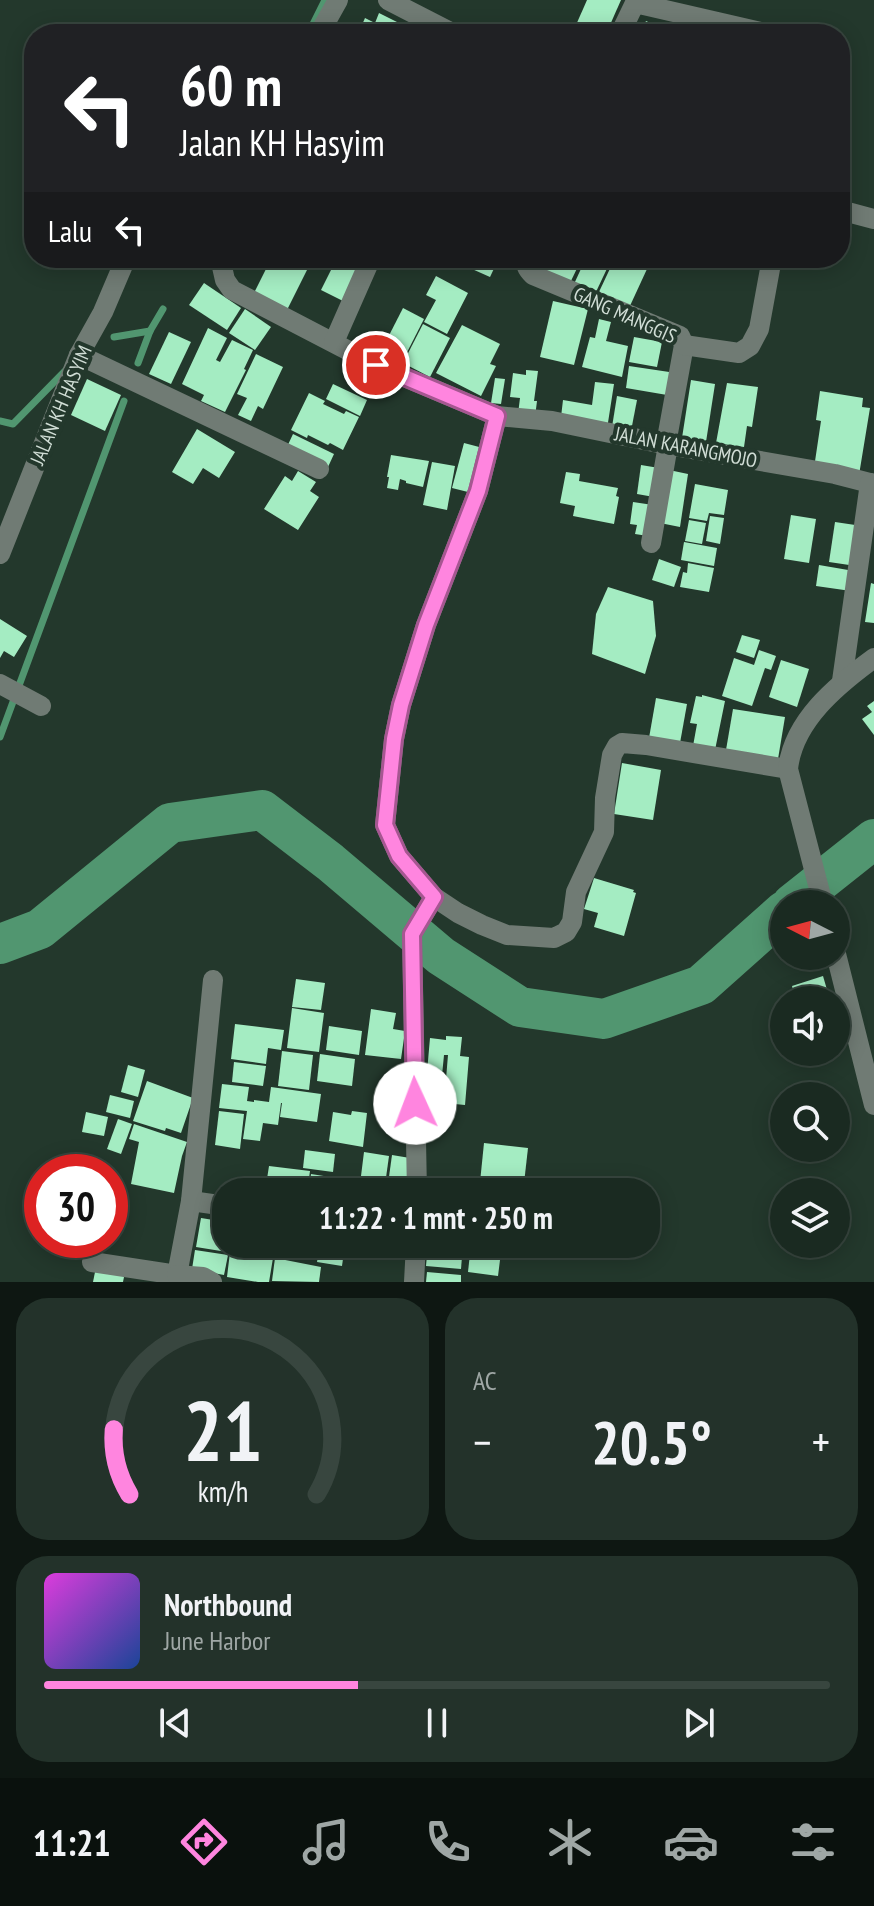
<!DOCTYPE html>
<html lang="id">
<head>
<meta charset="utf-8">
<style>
	:root { --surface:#1a2a21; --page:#23322a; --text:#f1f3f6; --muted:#9fa7a5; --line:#38463f; --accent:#ff85df }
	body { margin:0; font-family:"PT Sans Narrow",sans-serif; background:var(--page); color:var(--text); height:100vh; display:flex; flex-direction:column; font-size:30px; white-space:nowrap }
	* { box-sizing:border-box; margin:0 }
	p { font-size:26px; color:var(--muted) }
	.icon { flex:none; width:44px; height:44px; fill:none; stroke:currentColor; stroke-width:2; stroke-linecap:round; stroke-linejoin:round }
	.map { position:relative; height:1282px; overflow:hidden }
	.side { display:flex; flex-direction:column; gap:16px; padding:16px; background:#0e1712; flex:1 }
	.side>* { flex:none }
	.guide { position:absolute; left:24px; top:24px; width:826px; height:244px; border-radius:32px; box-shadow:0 4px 20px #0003,0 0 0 2px var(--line); background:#202124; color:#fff; overflow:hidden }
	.needle { width:52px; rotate:276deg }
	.fabs { position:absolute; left:770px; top:890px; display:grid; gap:16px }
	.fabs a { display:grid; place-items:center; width:80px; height:80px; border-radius:50%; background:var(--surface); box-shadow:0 4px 20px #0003,0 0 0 2px var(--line); font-size:40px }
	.speed { position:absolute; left:24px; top:1154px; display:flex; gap:16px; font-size:40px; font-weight:700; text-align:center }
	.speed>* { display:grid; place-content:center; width:104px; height:104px; border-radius:50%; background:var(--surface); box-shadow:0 4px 20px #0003,0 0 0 2px var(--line); line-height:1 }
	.speed .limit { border:12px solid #d22; background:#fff; color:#111 }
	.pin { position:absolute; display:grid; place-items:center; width:68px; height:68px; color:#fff; margin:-34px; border:4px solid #fff; border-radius:50%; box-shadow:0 2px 8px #0007 }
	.me { position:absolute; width:88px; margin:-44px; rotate:358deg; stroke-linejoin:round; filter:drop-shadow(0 0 6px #0008) }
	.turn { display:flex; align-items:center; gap:28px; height:168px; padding:0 24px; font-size:36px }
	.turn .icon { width:104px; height:104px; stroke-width:2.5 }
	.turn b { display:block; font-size:56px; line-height:68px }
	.then { display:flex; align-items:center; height:76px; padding:0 24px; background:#0003; gap:16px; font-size:30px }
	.big { font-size:60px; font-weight:800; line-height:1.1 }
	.side .card { flex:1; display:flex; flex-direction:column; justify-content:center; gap:12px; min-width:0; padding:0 28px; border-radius:32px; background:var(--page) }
	.side .dial { align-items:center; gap:0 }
	.dial svg { height:208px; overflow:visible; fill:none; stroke:var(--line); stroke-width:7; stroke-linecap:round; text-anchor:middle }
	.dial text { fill:var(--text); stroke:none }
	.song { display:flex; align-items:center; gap:24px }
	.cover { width:96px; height:96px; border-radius:12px; background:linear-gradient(135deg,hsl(300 70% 55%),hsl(220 70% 35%)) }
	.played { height:8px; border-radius:4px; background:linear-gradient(90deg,var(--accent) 40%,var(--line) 40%) }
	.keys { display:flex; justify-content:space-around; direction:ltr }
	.heat { display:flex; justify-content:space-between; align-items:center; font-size:44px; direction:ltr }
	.side .tiles { flex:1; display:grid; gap:16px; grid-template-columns:1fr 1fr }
	.card:last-child { grid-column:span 2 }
	.trip { position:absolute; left:212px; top:1178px; width:448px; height:80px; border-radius:32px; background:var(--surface); box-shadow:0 4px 20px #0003,0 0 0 2px var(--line); font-weight:800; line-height:80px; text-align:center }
	.menu { display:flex; height:128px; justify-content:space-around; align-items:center; background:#0a110d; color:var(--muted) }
	.menu .icon { width:56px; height:56px }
	.menu .selected { color:var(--accent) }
	.menu b { font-size:36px; color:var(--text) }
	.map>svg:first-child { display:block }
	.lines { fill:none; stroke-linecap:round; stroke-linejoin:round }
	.stream { stroke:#519670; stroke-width:7 }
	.river { stroke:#519670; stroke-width:40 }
	.building { fill:#a4ecc2 }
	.minor { stroke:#707b74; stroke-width:20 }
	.route-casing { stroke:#a65691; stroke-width:20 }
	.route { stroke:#ff85df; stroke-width:14 }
	.labels { text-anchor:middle; stroke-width:8; stroke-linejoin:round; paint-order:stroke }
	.street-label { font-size:20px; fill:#d0ddd5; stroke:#23382c }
</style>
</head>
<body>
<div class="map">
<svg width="874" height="1282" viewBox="0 0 874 1282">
	<rect width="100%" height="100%" fill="#23382c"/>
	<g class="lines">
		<!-- stream -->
		<g class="stream">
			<path d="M 308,34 L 325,0"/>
			<path d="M 114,337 L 150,331"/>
			<path d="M 138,363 L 150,331 L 163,309"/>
			<path d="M 0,421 L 13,424 L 65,371"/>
			<path d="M 0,737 L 124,401"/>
		</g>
		<!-- river -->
		<g class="river">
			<path d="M 792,904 L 874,839"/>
			<path d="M 0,944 L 40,929 L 170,823 L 262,810 L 330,862 L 441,956 L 520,1007 L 604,1019 L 701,985 L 784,911"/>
		</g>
	</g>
	<!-- building -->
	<g class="building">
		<path d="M 587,0 L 621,0 L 606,34 L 596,34 L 576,25 Z"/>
		<path d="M 379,13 L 407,27 L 404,34 L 358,34 L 365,18 L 375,23 Z"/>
		<path d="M 646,21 L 674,34 L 640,34 Z"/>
		<path d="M 260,258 L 308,258 L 307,260 L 311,262 L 285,314 L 252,297 L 269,263 Z"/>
		<path d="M 337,258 L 343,258 L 362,267 L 345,302 L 321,290 Z"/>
		<path d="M 466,258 L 499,258 L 490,277 L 463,265 Z"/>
		<path d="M 548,258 L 582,258 L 570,283 L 543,270 Z"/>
		<path d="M 586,258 L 612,258 L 595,294 L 574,284 Z"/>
		<path d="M 615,258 L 624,258 L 647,269 L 629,308 L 598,294 Z"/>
		<path d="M 436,276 L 468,293 L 447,334 L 424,322 L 436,300 L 426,295 Z"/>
		<path d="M 204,283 L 241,308 L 227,330 L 189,305 Z"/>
		<path d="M 553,301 L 588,309 L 574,365 L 540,357 Z"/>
		<path d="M 403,308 L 424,319 L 399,368 L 378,357 Z"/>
		<path d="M 245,309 L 271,327 L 255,350 L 229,333 Z"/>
		<path d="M 599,319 L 611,322 L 606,341 L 628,346 L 622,377 L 582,367 L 590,337 L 595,338 Z"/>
		<path d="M 423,324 L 450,338 L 430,377 L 403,363 Z"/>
		<path d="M 462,325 L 500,344 L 490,364 L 496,366 L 481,396 L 436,373 Z"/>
		<path d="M 208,328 L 227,338 L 216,360 L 220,362 L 232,340 L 253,350 L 244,369 L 246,370 L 225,412 L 201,401 L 204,395 L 182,384 Z"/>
		<path d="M 169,332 L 191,342 L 171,384 L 149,374 Z"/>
		<path d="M 634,337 L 662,342 L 657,367 L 629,362 Z"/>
		<path d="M 256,354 L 283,367 L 263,409 L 258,406 L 251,421 L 238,415 L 247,398 L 237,394 Z"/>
		<path d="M 629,366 L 676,373 L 673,396 L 626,388 Z"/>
		<path d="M 526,370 L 538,371 L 534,401 L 537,401 L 535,417 L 518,414 L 520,398 L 510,397 L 513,373 L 526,375 Z"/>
		<path d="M 495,378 L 505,379 L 501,404 L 491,403 Z"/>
		<path d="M 87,379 L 121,395 L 105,431 L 71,415 Z"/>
		<path d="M 691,380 L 715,384 L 706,442 L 682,438 Z"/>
		<path d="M 595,382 L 614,384 L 607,429 L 561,417 L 563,400 L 592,405 Z"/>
		<path d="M 727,383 L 758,387 L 752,427 L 747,426 L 744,447 L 716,443 Z"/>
		<path d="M 333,384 L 367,400 L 360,416 L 326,399 Z"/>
		<path d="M 820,391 L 863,398 L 862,407 L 870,408 L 859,475 L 814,468 L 821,421 L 816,420 Z"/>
		<path d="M 309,393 L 325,401 L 323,404 L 344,414 L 346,411 L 359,417 L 343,450 L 330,443 L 328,445 L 308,435 L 307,438 L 291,430 Z"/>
		<path d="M 617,396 L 637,400 L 631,431 L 612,427 Z"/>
		<path d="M 197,429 L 235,452 L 219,478 L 203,468 L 193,484 L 172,472 Z"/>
		<path d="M 293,434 L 334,454 L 328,467 L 286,449 Z"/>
		<path d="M 464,443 L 483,448 L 472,493 L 452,488 Z"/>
		<path d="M 391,455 L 429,461 L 423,487 L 406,483 L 406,481 L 400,479 L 398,490 L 387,488 L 389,477 L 387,477 Z"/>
		<path d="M 432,462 L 455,466 L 447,510 L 423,505 Z"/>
		<path d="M 641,465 L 659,468 L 654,497 L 637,494 Z"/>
		<path d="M 669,470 L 688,474 L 680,527 L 660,523 Z"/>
		<path d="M 298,471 L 316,482 L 310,491 L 319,497 L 298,530 L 264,509 L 285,476 L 292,481 Z"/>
		<path d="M 566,472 L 580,474 L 579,481 L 618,488 L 616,496 L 619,497 L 614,524 L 573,516 L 575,506 L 560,503 Z"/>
		<path d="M 695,484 L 728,490 L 724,515 L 709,513 L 707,521 L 689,518 Z"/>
		<path d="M 633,502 L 653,505 L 648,536 L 635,534 L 637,525 L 630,524 Z"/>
		<path d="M 791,515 L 816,519 L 809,563 L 784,559 Z"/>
		<path d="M 710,516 L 724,518 L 720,544 L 706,541 Z"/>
		<path d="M 689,520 L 706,523 L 702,544 L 685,541 Z"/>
		<path d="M 835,522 L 862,526 L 856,566 L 829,562 Z"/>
		<path d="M 684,542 L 717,548 L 714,566 L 681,560 Z"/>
		<path d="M 659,559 L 681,567 L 674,587 L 652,580 Z"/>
		<path d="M 688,563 L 714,568 L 709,592 L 680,587 L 683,572 L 687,573 Z"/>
		<path d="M 819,565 L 854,571 L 851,591 L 816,586 Z"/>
		<path d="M 871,583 L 874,584 L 874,623 L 865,622 Z"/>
		<path d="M 608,587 L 653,601 L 656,636 L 645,674 L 592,654 L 596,614 Z"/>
		<path d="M 0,619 L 27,636 L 14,657 L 4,651 L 0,658 Z"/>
		<path d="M 742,635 L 760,640 L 754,658 L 736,652 Z"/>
		<path d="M 759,650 L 776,656 L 771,670 L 765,668 L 752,706 L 722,696 L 734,658 L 754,665 Z"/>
		<path d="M 781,660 L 809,669 L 797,707 L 769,697 Z"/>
		<path d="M 702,695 L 725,701 L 715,750 L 693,746 L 697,724 L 690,723 L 696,696 L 702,697 Z"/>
		<path d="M 656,698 L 687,704 L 680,743 L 649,738 Z"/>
		<path d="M 874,701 L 874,735 L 862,719 L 872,712 L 867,706 Z"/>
		<path d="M 733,709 L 785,717 L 778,759 L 726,750 Z"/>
		<path d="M 622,763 L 661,770 L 653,820 L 614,814 Z"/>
		<path d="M 594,878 L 634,890 L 633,892 L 636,893 L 624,936 L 594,927 L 598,913 L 584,909 Z"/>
		<path d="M 823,976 L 830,1000 L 796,1000 L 792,986 Z"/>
		<path d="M 296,979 L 325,983 L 321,1010 L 292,1007 Z"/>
		<path d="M 292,1008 L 324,1013 L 319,1052 L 287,1048 Z"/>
		<path d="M 371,1009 L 396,1013 L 393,1029 L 405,1031 L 401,1059 L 365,1055 Z"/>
		<path d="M 235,1024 L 284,1030 L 281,1050 L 268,1048 L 266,1064 L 231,1059 Z"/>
		<path d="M 329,1026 L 362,1031 L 359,1055 L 326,1050 Z"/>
		<path d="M 446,1036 L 462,1037 L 460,1056 L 469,1057 L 465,1105 L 444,1103 L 448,1055 L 444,1055 L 440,1096 L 425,1095 L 430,1038 L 446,1040 Z"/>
		<path d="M 282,1051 L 313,1055 L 309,1090 L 278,1086 Z"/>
		<path d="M 320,1054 L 355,1059 L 352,1086 L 317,1081 Z"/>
		<path d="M 234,1062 L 266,1066 L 263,1086 L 232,1082 Z"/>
		<path d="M 128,1065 L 145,1070 L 138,1097 L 121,1092 Z"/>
		<path d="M 147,1081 L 193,1098 L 181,1133 L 166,1128 L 165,1131 L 133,1121 Z"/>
		<path d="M 222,1084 L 249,1087 L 247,1101 L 254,1102 L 254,1100 L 269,1102 L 271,1087 L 321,1094 L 317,1122 L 280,1117 L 282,1103 L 281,1103 L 278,1125 L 263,1123 L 260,1141 L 243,1139 L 247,1111 L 219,1108 Z"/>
		<path d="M 110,1095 L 134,1101 L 130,1118 L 106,1112 Z"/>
		<path d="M 219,1111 L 244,1114 L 240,1149 L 215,1145 Z"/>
		<path d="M 352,1111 L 367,1113 L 363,1147 L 329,1141 L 333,1112 L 351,1115 Z"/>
		<path d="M 86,1112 L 108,1117 L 104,1136 L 82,1132 Z"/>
		<path d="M 118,1119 L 132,1124 L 121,1154 L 107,1149 Z"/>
		<path d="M 134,1124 L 187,1142 L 182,1156 L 174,1193 L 131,1184 L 139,1142 L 129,1139 Z"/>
		<path d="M 484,1143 L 528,1148 L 523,1192 L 479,1192 Z"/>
		<path d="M 305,1150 L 335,1154 L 333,1172 L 303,1168 Z"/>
		<path d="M 364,1152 L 389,1156 L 384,1192 L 359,1192 Z"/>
		<path d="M 392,1155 L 416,1159 L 412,1187 L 388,1184 Z"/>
		<path d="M 269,1166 L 310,1171 L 307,1192 L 265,1192 Z"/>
		<path d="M 311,1174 L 330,1177 L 328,1192 L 309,1192 Z"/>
		<path d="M 201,1218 L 226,1222 L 226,1244 L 229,1244 L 227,1252 L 196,1247 Z"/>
		<path d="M 231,1244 L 279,1244 L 277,1257 L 248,1253 L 273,1258 L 269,1282 L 258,1282 L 227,1277 Z"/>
		<path d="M 320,1244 L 345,1244 L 342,1266 L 317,1262 Z"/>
		<path d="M 428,1244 L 463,1244 L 461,1269 L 426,1266 Z"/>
		<path d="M 471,1244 L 502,1244 L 498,1276 L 468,1272 Z"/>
		<path d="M 195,1250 L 228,1255 L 224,1275 L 192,1269 Z"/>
		<path d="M 275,1258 L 321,1267 L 319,1282 L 272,1281 Z"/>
		<path d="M 96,1267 L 125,1272 L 123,1282 L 93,1282 Z"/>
		<path d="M 427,1272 L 461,1275 L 461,1282 L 426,1282 Z"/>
	</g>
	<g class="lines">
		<!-- minor -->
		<g class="minor">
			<path d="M 388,0 L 454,34"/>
			<path d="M 319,34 L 338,0"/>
			<path d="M 620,34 L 635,3 L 769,34"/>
			<path d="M 840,210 L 874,219"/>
			<path d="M 220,258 L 225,280 L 232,290 L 376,365 L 497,416 L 552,421 L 668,445 L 835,474 L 874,484"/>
			<path d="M 528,258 C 525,266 527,269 533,275 L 680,336 L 684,345 L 666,444"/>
			<path d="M 334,342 L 371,258"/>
			<path d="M 684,345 L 739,353 L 750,346 L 759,329 L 772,258"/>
			<path d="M 79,355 L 319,469"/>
			<path d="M 497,416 L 478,491 L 426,625 L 401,705 L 394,739 L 385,825 L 399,856 L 434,897 L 458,913 L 482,925 L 507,935 L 554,938 L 566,932 L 572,922 L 576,892 L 604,832 L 605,798 L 612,755 L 617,746 L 622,743 L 646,745 L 788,769"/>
			<path d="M 651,543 L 668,445"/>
			<path d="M 0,554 L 79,355 L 103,312 L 126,258"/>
			<path d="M 842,681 L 870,483"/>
			<path d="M 0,684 L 41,706"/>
			<path d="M 823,904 L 788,769 C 793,721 837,685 874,658"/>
			<path d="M 836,954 L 874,1105"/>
			<path d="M 417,1192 L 412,934 L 434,897"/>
			<path d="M 191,1201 L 226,1206"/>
			<path d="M 92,1262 L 177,1275 L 191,1201 L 213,980"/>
			<path d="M 177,1275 L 203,1277 L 212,1282"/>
			<path d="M 414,1282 L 416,1244"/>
		</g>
	</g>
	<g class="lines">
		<!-- route casing -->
		<g class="route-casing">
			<path id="route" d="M 376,365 L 497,416 L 478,491 L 426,625 L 401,705 L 394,739 L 385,825 L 399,856 L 434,897 L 412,934 L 415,1103"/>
		</g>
		<!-- route -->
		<use href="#route" class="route"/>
	</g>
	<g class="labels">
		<!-- street labels -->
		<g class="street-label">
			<text transform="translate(625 315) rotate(24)" y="7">GANG MANGGIS</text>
			<text transform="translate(61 405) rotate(-67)" y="7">JALAN KH HASYIM</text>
			<text transform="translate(686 447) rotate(11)" y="7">JALAN KARANGMOJO</text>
		</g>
	</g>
</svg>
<div class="fabs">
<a><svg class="needle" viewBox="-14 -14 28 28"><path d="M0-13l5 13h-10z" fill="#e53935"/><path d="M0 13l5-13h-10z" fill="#9fa7a5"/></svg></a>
<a><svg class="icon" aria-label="sound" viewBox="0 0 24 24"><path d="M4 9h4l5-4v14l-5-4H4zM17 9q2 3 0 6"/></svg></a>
<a><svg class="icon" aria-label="search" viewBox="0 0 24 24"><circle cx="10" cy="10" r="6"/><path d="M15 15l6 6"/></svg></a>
<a><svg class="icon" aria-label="layers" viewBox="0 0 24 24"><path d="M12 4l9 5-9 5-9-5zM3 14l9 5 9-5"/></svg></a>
</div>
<div class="speed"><div class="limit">30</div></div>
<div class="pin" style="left:376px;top:365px;background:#d93025"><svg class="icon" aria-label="arrive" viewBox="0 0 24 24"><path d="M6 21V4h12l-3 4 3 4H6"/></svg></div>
<svg class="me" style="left:415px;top:1103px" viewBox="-20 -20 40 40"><circle r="19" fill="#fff"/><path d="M0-13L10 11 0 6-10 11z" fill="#ff85df"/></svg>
<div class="trip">11:22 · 1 mnt · 250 m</div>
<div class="guide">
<div class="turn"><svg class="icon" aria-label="left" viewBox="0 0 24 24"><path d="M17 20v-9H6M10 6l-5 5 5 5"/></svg><div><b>60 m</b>Jalan KH Hasyim</div></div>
<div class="then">Lalu<svg class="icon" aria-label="left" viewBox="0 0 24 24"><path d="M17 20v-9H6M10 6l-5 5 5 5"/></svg></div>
</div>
</div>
<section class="side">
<div class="tiles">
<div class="card dial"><svg viewBox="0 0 100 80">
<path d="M14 69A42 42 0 1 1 86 69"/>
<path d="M14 69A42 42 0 0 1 8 44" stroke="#ff85df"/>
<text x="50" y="56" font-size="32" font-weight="700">21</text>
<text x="50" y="72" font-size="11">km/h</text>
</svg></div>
<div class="card"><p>AC</p>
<div class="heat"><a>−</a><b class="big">20.5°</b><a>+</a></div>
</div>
<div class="card">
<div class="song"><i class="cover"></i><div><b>Northbound</b><p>June Harbor</p></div></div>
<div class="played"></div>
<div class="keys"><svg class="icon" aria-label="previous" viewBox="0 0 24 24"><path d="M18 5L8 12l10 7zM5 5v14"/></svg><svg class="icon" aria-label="pause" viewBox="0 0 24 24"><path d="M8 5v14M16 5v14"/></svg><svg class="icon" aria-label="next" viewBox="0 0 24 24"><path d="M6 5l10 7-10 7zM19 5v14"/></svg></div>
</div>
</div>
</section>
<nav class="menu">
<b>11:21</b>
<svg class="icon selected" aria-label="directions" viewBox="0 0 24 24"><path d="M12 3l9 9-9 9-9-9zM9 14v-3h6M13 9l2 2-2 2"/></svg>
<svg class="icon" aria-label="music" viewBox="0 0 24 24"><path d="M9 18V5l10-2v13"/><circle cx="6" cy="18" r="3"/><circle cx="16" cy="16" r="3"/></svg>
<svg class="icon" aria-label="phone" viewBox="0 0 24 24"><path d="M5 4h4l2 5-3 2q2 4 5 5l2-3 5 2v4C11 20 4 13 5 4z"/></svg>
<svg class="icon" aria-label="climate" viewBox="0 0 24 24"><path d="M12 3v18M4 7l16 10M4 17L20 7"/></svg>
<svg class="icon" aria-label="car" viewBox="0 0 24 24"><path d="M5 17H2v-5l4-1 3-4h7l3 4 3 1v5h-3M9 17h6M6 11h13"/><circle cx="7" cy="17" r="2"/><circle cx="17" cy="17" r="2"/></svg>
<svg class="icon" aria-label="filters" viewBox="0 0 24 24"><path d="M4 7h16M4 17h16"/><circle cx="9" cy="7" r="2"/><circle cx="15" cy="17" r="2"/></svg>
</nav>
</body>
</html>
